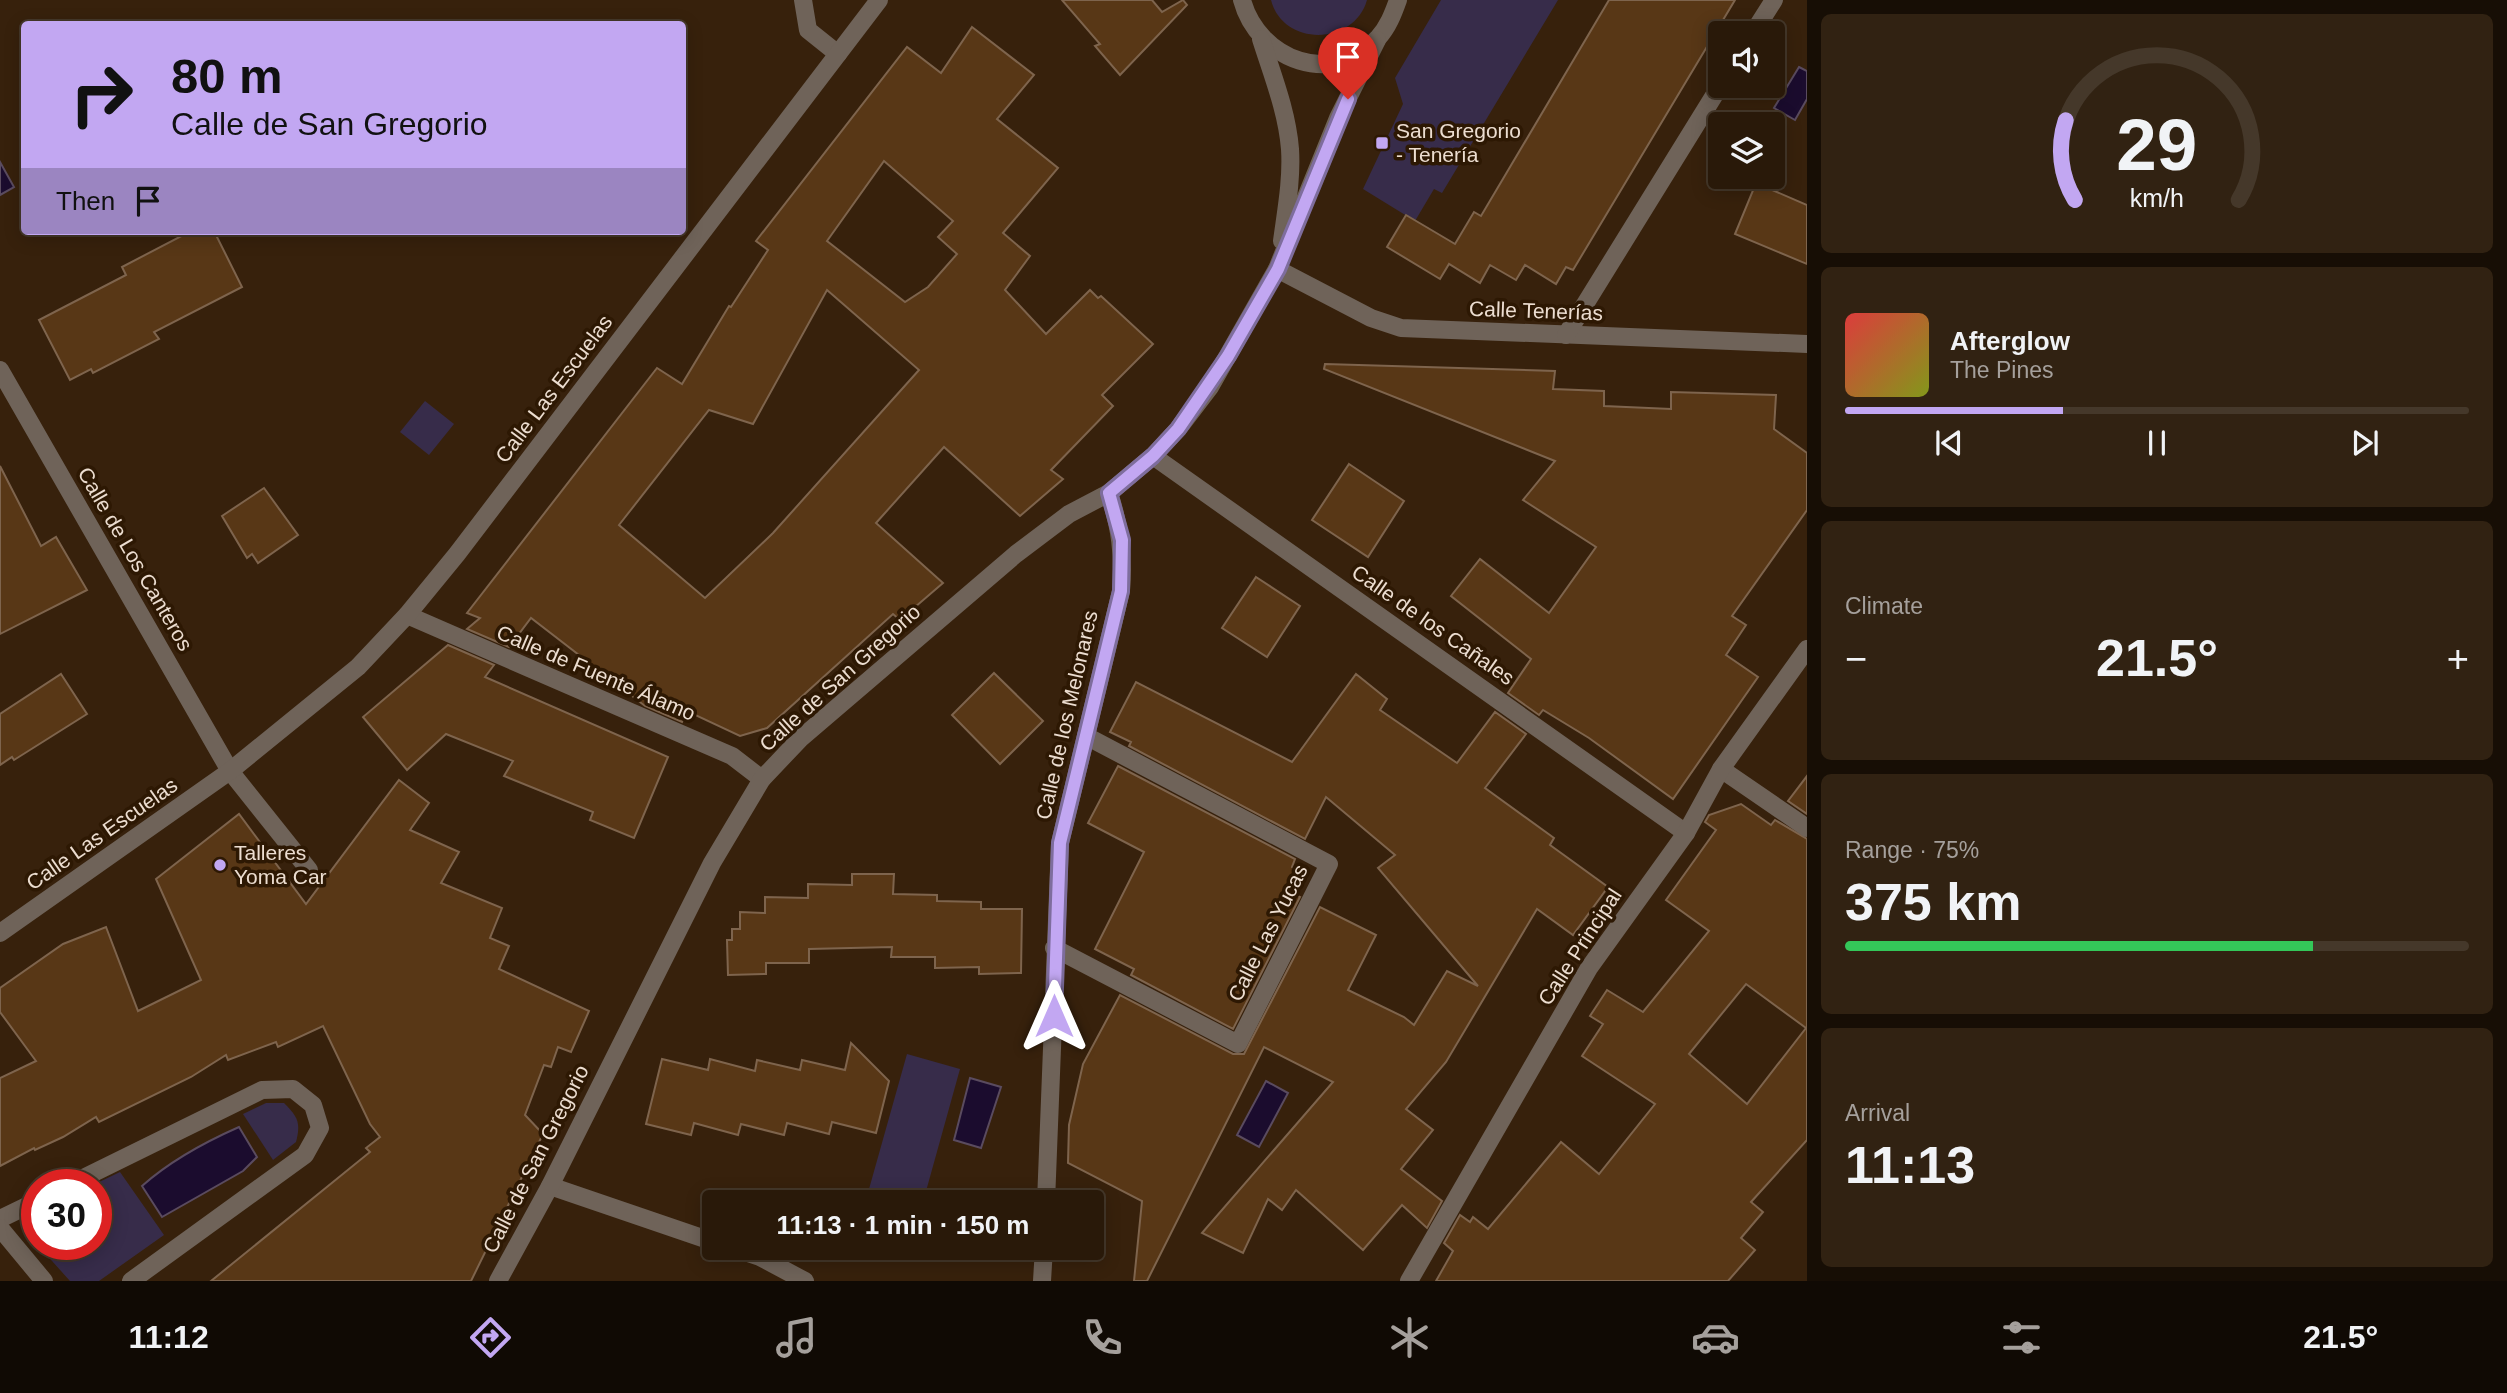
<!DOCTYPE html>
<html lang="en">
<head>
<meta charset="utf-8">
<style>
	:root { --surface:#291909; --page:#312212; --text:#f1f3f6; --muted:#a5a09c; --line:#45382a; --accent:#c2a7f2 }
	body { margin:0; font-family:Arial,sans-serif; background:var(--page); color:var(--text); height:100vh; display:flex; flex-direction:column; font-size:26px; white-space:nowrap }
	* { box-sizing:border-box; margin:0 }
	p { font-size:23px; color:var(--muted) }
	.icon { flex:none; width:38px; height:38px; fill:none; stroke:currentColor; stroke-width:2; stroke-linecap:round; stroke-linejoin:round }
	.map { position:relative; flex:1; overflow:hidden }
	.sheet { display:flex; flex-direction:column; gap:14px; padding:14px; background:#170e05; width:700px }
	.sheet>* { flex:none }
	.guide { position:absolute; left:21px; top:21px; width:665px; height:214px; border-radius:7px; box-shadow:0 4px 18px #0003,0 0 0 2px var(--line); background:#c2a7f2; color:#111; overflow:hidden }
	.fabs { position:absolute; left:1708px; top:21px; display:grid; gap:14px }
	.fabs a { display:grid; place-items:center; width:77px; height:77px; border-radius:7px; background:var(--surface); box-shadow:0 4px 18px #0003,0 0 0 2px var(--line); font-size:35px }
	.speed { position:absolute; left:21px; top:1169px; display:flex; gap:14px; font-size:35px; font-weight:700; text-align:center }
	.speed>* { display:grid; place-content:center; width:91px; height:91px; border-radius:50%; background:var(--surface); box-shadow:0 4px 18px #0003,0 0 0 2px var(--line); line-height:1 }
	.speed .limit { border:10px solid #d22; background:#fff; color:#111 }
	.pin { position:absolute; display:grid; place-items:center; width:60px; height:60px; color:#fff; margin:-72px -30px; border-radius:50% 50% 50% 0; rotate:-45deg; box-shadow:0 0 7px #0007 }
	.pin .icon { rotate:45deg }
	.me { position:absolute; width:77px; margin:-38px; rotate:0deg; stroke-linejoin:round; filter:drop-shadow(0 0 5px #0008) }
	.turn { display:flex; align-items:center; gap:24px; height:147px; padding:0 35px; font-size:32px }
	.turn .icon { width:91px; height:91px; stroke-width:2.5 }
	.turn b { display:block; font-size:49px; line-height:60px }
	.then { display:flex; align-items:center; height:66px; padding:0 35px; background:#0003; gap:14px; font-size:26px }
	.big { font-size:52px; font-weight:700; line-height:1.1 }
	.sheet .tile { flex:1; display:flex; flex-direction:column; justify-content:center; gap:10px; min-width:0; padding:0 24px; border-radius:10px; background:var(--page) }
	.sheet .dial { align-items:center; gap:0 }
	.dial svg { height:182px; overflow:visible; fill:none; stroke:var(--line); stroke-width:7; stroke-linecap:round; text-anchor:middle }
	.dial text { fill:var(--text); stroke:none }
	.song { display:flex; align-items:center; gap:21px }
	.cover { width:84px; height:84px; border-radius:10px; background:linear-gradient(135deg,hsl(0 70% 55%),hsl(70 70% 35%)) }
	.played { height:7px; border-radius:4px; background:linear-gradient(90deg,var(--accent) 35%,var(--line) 35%) }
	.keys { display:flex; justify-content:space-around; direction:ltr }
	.heat { display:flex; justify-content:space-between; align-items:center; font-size:38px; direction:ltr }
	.charge { height:10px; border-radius:5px; background:linear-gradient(90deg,#34c759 75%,var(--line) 0) }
	.trip { position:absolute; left:702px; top:1190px; width:402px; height:70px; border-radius:7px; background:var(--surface); box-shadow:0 4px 18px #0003,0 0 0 2px var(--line); font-weight:700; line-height:70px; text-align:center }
	.dock { display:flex; height:112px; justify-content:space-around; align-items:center; background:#100a04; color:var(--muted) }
	.dock .icon { width:49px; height:49px }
	.dock .on { color:var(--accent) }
	.dock b { font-size:32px; color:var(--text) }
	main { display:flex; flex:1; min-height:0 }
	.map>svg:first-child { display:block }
	.green { fill:#372c4a }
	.water { fill:#1b0c2e; stroke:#5a4b5f; stroke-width:2 }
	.building { fill:#583716; stroke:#7e644d; stroke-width:2; fill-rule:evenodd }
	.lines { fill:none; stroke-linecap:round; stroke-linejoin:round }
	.lane { stroke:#6f6359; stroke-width:18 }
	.street { stroke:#6f6359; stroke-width:18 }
	.route-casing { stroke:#7e6d9d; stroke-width:18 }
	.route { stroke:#c2a7f2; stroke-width:12 }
	.poi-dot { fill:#c2a7f2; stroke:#2d1803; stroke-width:2.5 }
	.labels { text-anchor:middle; stroke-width:7; stroke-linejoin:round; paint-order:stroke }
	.poi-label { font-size:21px; fill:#ecddd0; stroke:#2d1803; text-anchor:start }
	.street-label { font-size:21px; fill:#ecddd0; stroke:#2d1803 }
</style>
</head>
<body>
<main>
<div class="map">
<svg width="1807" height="1281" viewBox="0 0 1807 1281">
	<rect width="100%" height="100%" fill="#37210c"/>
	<!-- green -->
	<g class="green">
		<path d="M 1271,0 L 1367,0 C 1354,46 1283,47 1271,0 Z"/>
		<path d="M 1441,0 L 1558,0 L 1442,193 L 1434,189 L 1415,221 L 1363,189 L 1403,104 L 1395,78 Z"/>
		<path d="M 425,401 L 454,424 L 429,455 L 400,432 Z"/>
		<path d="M 907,1054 L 960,1069 L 923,1202 L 869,1189 Z"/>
		<path d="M 266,1103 L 284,1103 C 298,1117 301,1123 296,1142 L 273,1160 L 243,1114 Z"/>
		<path d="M 120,1172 L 164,1235 L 99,1281 L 70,1281 L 26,1232 L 30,1219 L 37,1212 L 37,1244 L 96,1244 L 96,1185 L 93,1185 Z"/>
	</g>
	<!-- water -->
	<g class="water">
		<path d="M 1799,67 L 1807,71 L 1807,99 L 1795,120 L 1774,108 Z"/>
		<path d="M 0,162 L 14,187 L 0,195 Z"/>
		<path d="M 970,1078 L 1001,1087 L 981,1148 L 954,1140 Z"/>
		<path d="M 1266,1081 L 1288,1093 L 1259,1147 L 1237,1135 Z"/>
		<path d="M 239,1127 L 257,1157 L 243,1171 L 162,1217 L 142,1186 C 170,1161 205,1142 239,1127 Z"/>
	</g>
	<!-- building -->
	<g class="building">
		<path d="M 1062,0 L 1152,0 L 1162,12 L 1183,0 L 1187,5 L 1120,75 L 1095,46 L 1100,44 Z"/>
		<path d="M 1609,0 L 1735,0 L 1573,270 L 1566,267 L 1556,284 L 1525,265 L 1516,280 L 1490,265 L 1480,283 L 1449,264 L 1440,279 L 1387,247 L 1406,215 L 1455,244 L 1474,212 L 1481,216 Z"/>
		<path d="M 972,27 L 1034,75 L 997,119 L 1058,168 L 1003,233 L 1030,256 L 1005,290 L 1046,334 L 1090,290 L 1098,298 L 1101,296 L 1153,344 L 1102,395 L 1113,406 L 1051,470 L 1063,479 L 1020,516 L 944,447 L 876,523 L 943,583 L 900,620 L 893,614 L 767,728 L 740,736 L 687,711 L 682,722 L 645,706 L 531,618 L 509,647 L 467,629 L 480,618 L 467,613 L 657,368 L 682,384 L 729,306 L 731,307 L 768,250 L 756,241 L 907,47 L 941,73 ZM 884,161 L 953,221 L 938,237 L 957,254 L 928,287 L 905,302 L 827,241 ZM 827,290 L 919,370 L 773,533 L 705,598 L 619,525 L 709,410 L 753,424 Z"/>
		<path d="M 1756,183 L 1807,205 L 1807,264 L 1735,234 Z"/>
		<path d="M 191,231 L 214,231 L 242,287 L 154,332 L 159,339 L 93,373 L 91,369 L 70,380 L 39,320 L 126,275 L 122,267 Z"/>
		<path d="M 1325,364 L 1555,371 L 1553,389 L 1604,391 L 1604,406 L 1671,409 L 1671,392 L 1776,395 L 1774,429 L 1807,453 L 1807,510 L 1732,616 L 1746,625 L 1726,655 L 1758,677 L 1673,799 L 1589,738 L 1543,710 L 1539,715 L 1508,693 L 1531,659 L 1451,596 L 1480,559 L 1549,613 L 1596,547 L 1523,500 L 1555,461 L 1324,369 Z"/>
		<path d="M 1349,464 L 1404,501 L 1368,557 L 1312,520 Z"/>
		<path d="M 0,466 L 41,546 L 56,537 L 87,590 L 0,634 Z"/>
		<path d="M 264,488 L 298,535 L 258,563 L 252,554 L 247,558 L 222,516 Z"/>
		<path d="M 1256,577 L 1300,606 L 1267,657 L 1222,628 Z"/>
		<path d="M 448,645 L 494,665 L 485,677 L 668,757 L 634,838 L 590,820 L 593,812 L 504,776 L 513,761 L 446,734 L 407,770 L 363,717 Z"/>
		<path d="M 994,673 L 1043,721 L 1000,764 L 952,715 Z"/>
		<path d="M 61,674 L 87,714 L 14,760 L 12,757 L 0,765 L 0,714 Z"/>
		<path d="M 1356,674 L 1387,699 L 1380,710 L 1457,763 L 1495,712 L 1526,734 L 1485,788 L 1554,838 L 1550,845 L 1608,887 L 1573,935 L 1537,909 L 1446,1062 L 1406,1109 L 1433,1130 L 1401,1169 L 1442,1201 L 1427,1228 L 1402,1205 L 1363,1250 L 1296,1190 L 1282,1210 L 1268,1199 L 1243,1253 L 1202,1233 L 1333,1082 L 1264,1047 L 1147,1281 L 1134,1281 L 1142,1201 L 1068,1163 L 1069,1125 L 1083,1064 L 1120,995 L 1233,1054 L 1244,1054 L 1320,907 L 1376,935 L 1348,990 L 1404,1017 L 1414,1025 L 1447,971 L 1478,986 L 1378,868 L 1395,855 L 1326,797 L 1305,839 L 1129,746 L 1131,742 L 1110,732 L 1136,682 L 1292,762 Z"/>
		<path d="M 1118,766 L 1295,859 L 1292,867 L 1302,872 L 1291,893 L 1300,897 L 1233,1029 L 1131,975 L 1134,969 L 1095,949 L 1144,852 L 1088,823 Z"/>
		<path d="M 1807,776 L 1807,814 L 1788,801 Z"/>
		<path d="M 399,780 L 429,803 L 410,830 L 459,852 L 441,883 L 502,908 L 490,938 L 509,946 L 499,969 L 589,1011 L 571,1052 L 558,1047 L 551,1067 L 544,1065 L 525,1115 L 543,1134 L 471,1281 L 211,1281 L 370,1152 L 366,1148 L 380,1137 L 370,1124 L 323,1026 L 278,1047 L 276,1042 L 228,1060 L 226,1055 L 191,1077 L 99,1122 L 96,1117 L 63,1137 L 35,1150 L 34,1148 L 0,1166 L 0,1078 L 36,1061 L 0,1012 L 0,988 L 63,944 L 106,927 L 138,1011 L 201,980 L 156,879 L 239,814 L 306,904 Z"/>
		<path d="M 1741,804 L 1771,825 L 1775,820 L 1807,839 L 1807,1140 L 1751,1202 L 1763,1212 L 1741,1238 L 1755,1250 L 1728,1281 L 1436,1281 L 1453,1251 L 1444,1243 L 1460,1215 L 1470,1222 L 1473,1217 L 1488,1229 L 1561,1142 L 1599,1174 L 1655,1104 L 1582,1056 L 1603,1024 L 1590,1016 L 1607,990 L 1643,1012 L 1709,931 L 1666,900 L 1716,830 L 1705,822 L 1709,815 ZM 1746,984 L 1806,1028 L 1747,1104 L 1689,1054 Z"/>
		<path d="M 852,874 L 894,874 L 893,894 L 937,895 L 937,901 L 981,902 L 981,909 L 1022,909 L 1021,973 L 979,974 L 979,967 L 935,968 L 935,957 L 891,957 L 892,947 L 809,949 L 809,963 L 766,963 L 766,974 L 728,975 L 727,940 L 732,940 L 732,929 L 740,929 L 740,912 L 765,913 L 765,897 L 808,898 L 808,884 L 852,885 Z"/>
		<path d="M 851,1043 L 889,1081 L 876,1133 L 832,1122 L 829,1134 L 787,1123 L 784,1135 L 741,1124 L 738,1135 L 694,1123 L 691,1135 L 646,1124 L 662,1059 L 708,1070 L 710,1059 L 755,1071 L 757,1060 L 800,1070 L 802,1060 L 845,1070 Z"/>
	</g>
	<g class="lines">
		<!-- lane -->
		<g class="lane">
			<path d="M 69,1185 L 262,1090 L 293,1089 L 313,1105 L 320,1128 L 305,1155 L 131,1281"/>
			<path d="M 0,1219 L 37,1201"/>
		</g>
		<!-- street -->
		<g class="street">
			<path d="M 803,0 L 808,30 L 838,54"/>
			<path d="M 1242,0 C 1258,60 1334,89 1378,38 C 1388,27 1393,14 1398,0"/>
			<path d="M 1753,33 L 1774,0"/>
			<path d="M 1261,39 C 1272,74 1287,111 1290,149 C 1292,180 1286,211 1282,241"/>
			<path d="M 1277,269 L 1371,318 L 1401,328 L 1807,344"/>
			<path d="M 1566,335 L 1720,86"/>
			<path d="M 0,370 L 230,771 L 309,870"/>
			<path d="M 1153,456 L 1686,833"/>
			<path d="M 407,615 L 732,756 L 762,779"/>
			<path d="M 1721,769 L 1807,828"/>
			<path d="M 0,933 L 230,771 L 358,667 L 407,615 L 457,554 L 879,0"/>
			<path d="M 1054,948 L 1238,1044 L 1329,864 L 1086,736"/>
			<path d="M 550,1186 L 714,1242"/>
			<path d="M 1046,1202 L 1060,843 L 1121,591 C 1124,555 1120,527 1109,493"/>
			<path d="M 0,1228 L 44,1281"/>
			<path d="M 733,1248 L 760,1257 L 805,1281"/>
			<path d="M 498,1281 L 550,1186 L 712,863 L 762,779 L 800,739 L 1016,554 L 1069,514 L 1109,493 L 1153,456 L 1178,429 L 1210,387 L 1277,269 L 1338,118 L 1377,40"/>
			<path d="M 1042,1281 L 1044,1248"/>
			<path d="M 1409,1281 L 1589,968 L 1686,833 L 1721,769 L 1807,649"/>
		</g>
	</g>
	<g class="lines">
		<!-- route casing -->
		<g class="route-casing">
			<path id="route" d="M 1054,1016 L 1060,843 L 1121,591 L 1122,540 L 1109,493 L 1153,456 L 1178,429 L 1228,356 L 1278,269 L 1348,99"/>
		</g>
		<!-- route -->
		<use href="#route" class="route"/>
	</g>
	<!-- markers -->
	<g class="poi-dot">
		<rect x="1375" y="136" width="14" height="14" rx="3.5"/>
		<circle cx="220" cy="865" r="7"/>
	</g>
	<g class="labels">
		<!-- poi labels -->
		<g class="poi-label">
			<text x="1396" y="138">San Gregorio<tspan x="1396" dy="24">- Tenería</tspan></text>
			<text x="234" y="860">Talleres<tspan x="234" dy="24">Yoma Car</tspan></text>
		</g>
		<!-- street labels -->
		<g class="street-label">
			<text transform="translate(1536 311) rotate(2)" y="7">Calle Tenerías</text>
			<text transform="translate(554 389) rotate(-53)" y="7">Calle Las Escuelas</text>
			<text transform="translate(135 559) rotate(60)" y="7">Calle de Los Canteros</text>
			<text transform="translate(1433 625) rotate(35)" y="7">Calle de los Cañales</text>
			<text transform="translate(596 673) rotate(23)" y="7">Calle de Fuente Álamo</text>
			<text transform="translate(840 678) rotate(-42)" y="7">Calle de San Gregorio</text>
			<text transform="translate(1067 715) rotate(-77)" y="7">Calle de los Melonares</text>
			<text transform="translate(102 834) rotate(-35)" y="7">Calle Las Escuelas</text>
			<text transform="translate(1268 933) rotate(-63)" y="7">Calle Las Yucas</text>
			<text transform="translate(1580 947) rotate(-57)" y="7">Calle Principal</text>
			<text transform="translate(536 1159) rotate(-63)" y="7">Calle de San Gregorio</text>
		</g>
	</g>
</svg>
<div class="fabs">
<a><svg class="icon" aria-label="sound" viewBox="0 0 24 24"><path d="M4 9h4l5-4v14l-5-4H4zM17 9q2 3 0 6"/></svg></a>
<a><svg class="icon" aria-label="layers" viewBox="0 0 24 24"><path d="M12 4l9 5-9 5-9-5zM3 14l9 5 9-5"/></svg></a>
</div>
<div class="speed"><div class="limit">30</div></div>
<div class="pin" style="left:1348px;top:99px;background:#d93025"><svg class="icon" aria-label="arrive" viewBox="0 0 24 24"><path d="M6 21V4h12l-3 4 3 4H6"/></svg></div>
<svg class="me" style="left:1054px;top:1016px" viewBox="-20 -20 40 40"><path d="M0-17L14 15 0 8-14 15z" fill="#c2a7f2" stroke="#fff" stroke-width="4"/></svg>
<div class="trip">11:13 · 1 min · 150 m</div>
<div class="guide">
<div class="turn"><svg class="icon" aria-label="right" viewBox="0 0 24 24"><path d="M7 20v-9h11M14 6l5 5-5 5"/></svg><div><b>80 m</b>Calle de San Gregorio</div></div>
<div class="then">Then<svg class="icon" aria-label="arrive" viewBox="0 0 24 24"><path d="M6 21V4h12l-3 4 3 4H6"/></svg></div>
</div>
</div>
<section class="sheet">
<div class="tile dial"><svg viewBox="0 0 100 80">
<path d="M14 69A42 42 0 1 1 86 69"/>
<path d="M14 69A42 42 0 0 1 10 34" stroke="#c2a7f2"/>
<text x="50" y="56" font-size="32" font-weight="700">29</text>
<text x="50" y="72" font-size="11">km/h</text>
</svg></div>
<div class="tile">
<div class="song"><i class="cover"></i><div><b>Afterglow</b><p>The Pines</p></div></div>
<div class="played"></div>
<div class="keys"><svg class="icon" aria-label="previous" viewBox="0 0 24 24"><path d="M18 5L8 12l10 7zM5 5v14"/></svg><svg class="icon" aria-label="pause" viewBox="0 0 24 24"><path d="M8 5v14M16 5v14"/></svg><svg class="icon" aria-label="next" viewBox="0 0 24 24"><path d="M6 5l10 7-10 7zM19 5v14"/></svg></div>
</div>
<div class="tile"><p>Climate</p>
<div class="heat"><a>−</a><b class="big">21.5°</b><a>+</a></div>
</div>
<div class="tile"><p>Range · 75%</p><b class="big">375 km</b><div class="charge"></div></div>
<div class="tile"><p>Arrival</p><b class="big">11:13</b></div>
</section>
</main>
<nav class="dock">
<b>11:12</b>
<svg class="icon on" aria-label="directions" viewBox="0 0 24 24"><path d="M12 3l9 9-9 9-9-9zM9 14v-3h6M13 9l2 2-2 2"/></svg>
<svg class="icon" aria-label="music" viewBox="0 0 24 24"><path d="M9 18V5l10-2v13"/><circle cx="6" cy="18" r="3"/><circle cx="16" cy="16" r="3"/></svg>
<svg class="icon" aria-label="phone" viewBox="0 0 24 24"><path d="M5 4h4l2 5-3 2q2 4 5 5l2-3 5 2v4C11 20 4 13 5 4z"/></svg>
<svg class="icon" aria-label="climate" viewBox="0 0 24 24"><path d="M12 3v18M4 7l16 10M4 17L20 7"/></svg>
<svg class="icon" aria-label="car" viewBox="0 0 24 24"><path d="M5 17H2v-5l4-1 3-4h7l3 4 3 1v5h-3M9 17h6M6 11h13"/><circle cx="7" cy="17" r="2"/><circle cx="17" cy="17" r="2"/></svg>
<svg class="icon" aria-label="filters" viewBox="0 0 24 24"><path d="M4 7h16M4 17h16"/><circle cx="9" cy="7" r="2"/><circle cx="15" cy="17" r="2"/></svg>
<b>21.5°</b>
</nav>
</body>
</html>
